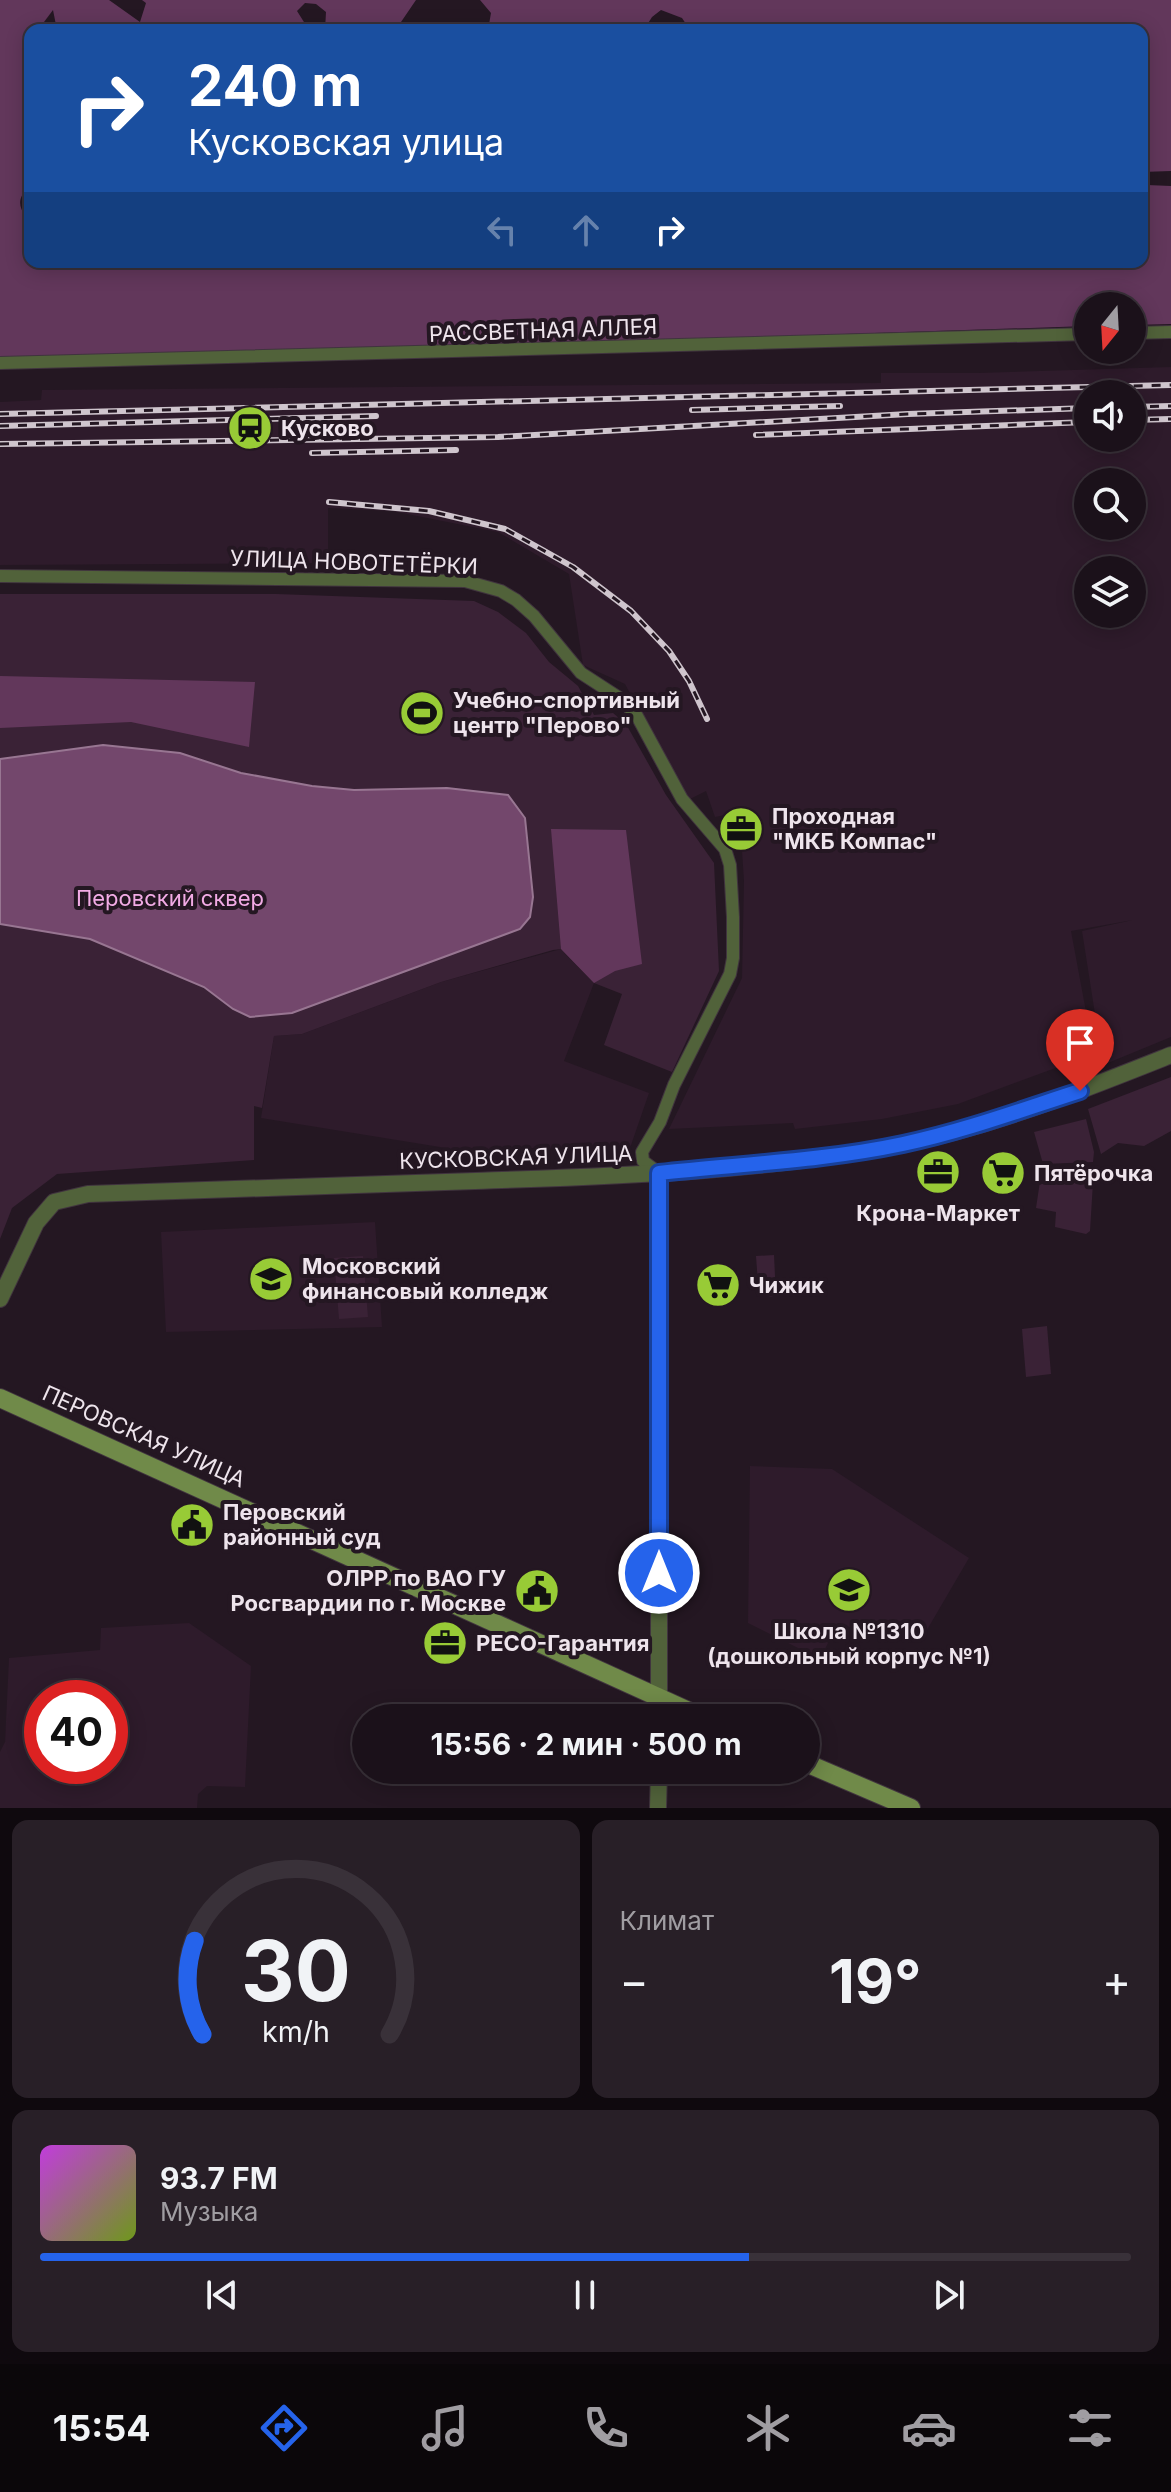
<!DOCTYPE html>
<html lang="ru">
<head>
<meta charset="utf-8">
<style>
	:root { --surface:#1b111a; --page:#281f27; --text:#f1f3f6; --muted:#a09da2; --line:#393139; --accent:#2563eb }
	body { margin:0; font-family:Inter,sans-serif; background:var(--page); color:var(--text); height:100vh; display:flex; flex-direction:column; font-size:30px; white-space:nowrap }
	* { box-sizing:border-box; margin:0 }
	p { font-size:26px; color:var(--muted) }
	.icon { flex:none; width:44px; height:44px; fill:none; stroke:currentColor; stroke-width:2; stroke-linecap:round; stroke-linejoin:round }
	.map { position:relative; height:1808px; overflow:hidden }
	.sheet { display:flex; flex-direction:column; gap:12px; padding:12px; background:#0f090e; flex:1 }
	.sheet>* { flex:none }
	.hud { position:absolute; left:24px; top:24px; width:1124px; height:244px; border-radius:16px; box-shadow:0 4px 20px #0003,0 0 0 2px var(--line); background:#1a4fa0; color:#fff; overflow:hidden }
	.needle { width:52px; rotate:198deg }
	.tools { position:absolute; left:1074px; top:292px; display:grid; gap:16px }
	.tools a { display:grid; place-items:center; width:72px; height:72px; border-radius:50%; background:var(--surface); box-shadow:0 4px 20px #0003,0 0 0 2px var(--line); font-size:40px }
	.speed { position:absolute; left:24px; top:1680px; display:flex; gap:16px; font-size:40px; font-weight:700; text-align:center }
	.speed>* { display:grid; place-content:center; width:104px; height:104px; border-radius:50%; background:var(--surface); box-shadow:0 4px 20px #0003,0 0 0 2px var(--line); line-height:1 }
	.speed .limit { border:12px solid #d22; background:#fff; color:#111 }
	.pin { position:absolute; display:grid; place-items:center; width:68px; height:68px; color:#fff; margin:-82px -34px; border-radius:50% 50% 50% 0; rotate:-45deg; box-shadow:0 0 8px #0007 }
	.pin .icon { rotate:45deg }
	.me { position:absolute; width:88px; margin:-44px; rotate:0deg; stroke-linejoin:round; filter:drop-shadow(0 0 6px #0008) }
	.turn { display:flex; align-items:center; gap:28px; height:168px; padding:0 32px; font-size:36px }
	.turn .icon { width:104px; height:104px; stroke-width:2.5 }
	.turn b { display:block; font-size:56px; line-height:68px }
	.lanes { display:flex; align-items:center; height:76px; padding:0 32px; background:#0003; justify-content:center; gap:40px; direction:ltr }
	.lanes .off { opacity:.35 }
	.big { font-size:60px; font-weight:700; line-height:1.1 }
	.sheet .tile { flex:1; display:flex; flex-direction:column; justify-content:center; gap:12px; min-width:0; padding:0 28px; border-radius:16px; background:var(--page) }
	.sheet .dial { align-items:center; gap:0 }
	.dial svg { height:208px; overflow:visible; fill:none; stroke:var(--line); stroke-width:7; stroke-linecap:round; text-anchor:middle }
	.dial text { fill:var(--text); stroke:none }
	.song { display:flex; align-items:center; gap:24px }
	.cover { width:96px; height:96px; border-radius:12px; background:linear-gradient(135deg,hsl(290 70% 55%),hsl(80 70% 35%)) }
	.played { height:8px; border-radius:4px; background:linear-gradient(90deg,var(--accent) 65%,var(--line) 65%) }
	.keys { display:flex; justify-content:space-around; direction:ltr }
	.heat { display:flex; justify-content:space-between; align-items:center; font-size:44px; direction:ltr }
	.sheet .tiles { flex:1; display:grid; gap:12px; grid-template-columns:1fr 1fr }
	.tile:last-child { grid-column:span 2 }
	.trip { position:absolute; left:352px; top:1704px; width:468px; height:80px; border-radius:40px; background:var(--surface); box-shadow:0 4px 20px #0003,0 0 0 2px var(--line); font-weight:700; line-height:80px; text-align:center }
	.menu { display:flex; height:128px; justify-content:space-around; align-items:center; background:#0b070a; color:var(--muted) }
	.menu .icon { width:56px; height:56px }
	.menu .on { color:var(--accent) }
	.menu b { font-size:36px; color:var(--text) }
	.map>svg:first-child { display:block }
	.built { fill:#2e1b2b; fill-rule:evenodd }
	.green { fill:#3a2236 }
	.forest { fill:#62375b }
	.water { fill:#73476c; stroke:#987692; stroke-width:2 }
	.lines { fill:none; stroke-linecap:round; stroke-linejoin:round }
	.minor-casing { stroke:#40343e; stroke-width:14 }
	.tertiary-casing { stroke:#40343e; stroke-width:18 }
	.secondary-casing { stroke:#40343e; stroke-width:20 }
	.minor { stroke:#51623a; stroke-width:12 }
	.tertiary { stroke:#51623a; stroke-width:16 }
	.secondary { stroke:#708a49; stroke-width:18 }
	.rail-casing { stroke:#cfc5cd; stroke-width:6 }
	.rail { stroke:#241722; stroke-width:3; stroke-dasharray:9; stroke-linecap:butt }
	.route-casing { stroke:#184099; stroke-width:20 }
	.route { stroke:#2563eb; stroke-width:14 }
	.labels { text-anchor:middle; stroke-width:8; stroke-linejoin:round; paint-order:stroke }
	.street-label { font-size:22px; fill:#eee4ec; stroke:#241722 }
	.poi-label { font-size:22px; font-weight:bold; fill:#eee4ec; stroke:#241722; text-anchor:start }
	.park-label { font-size:22px; fill:#f2abe5; stroke:#241722 }
</style>
</head>
<body>
<div class="map">
<svg width="1171" height="1808" viewBox="0 0 1171 1808">
	<rect width="100%" height="100%" fill="#241722"/>
	<!-- built -->
	<g class="built">
		<path d="M 1171,367 L 1171,1037 L 1103,1065 L 1082,931 L 1133,920 L 1071,931 L 1090,1033 L 1075,1040 L 1080,1059 L 958,1104 L 882,1119 L 795,1129 L 793,1123 L 669,1129 L 742,978 L 744,881 L 741,836 L 735,813 L 715,817 L 706,791 L 688,800 L 625,684 L 583,665 L 569,574 L 498,532 L 392,511 L 328,508 L 328,563 L 0,565 L 0,402 L 41,400 L 42,390 L 881,383 L 881,373 L 979,373 ZM 1088,394 L 1132,394 L 1132,438 L 1088,438 ZM 1088,482 L 1132,482 L 1132,526 L 1088,526 ZM 1088,570 L 1132,570 L 1132,614 L 1088,614 Z"/>
		<path d="M 561,949 L 594,983 L 564,1061 L 649,1093 L 629,1151 L 526,1148 L 477,1153 L 261,1118 L 274,1036 L 302,1034 L 441,982 Z"/>
		<path d="M 375,1222 L 382,1327 L 166,1332 L 161,1232 Z"/>
		<path d="M 750,1466 L 832,1469 L 969,1558 L 924,1635 L 877,1637 L 838,1623 L 820,1659 L 748,1623 Z"/>
		<path d="M 189,1623 L 251,1666 L 245,1787 L 207,1786 L 198,1794 L 197,1808 L 0,1808 L 0,1752 L 5,1742 L 9,1658 L 100,1650 L 101,1628 ZM 42,1698 L 110,1698 L 110,1766 L 42,1766 Z"/>
	</g>
	<!-- green -->
	<g class="green">
		<path d="M 0,594 L 276,594 L 474,601 L 498,612 L 526,633 L 549,662 L 578,686 L 594,715 L 613,713 L 626,724 L 666,795 L 714,863 L 719,971 L 672,1072 L 604,1045 L 622,994 L 594,983 L 561,949 L 553,950 L 441,982 L 302,1034 L 274,1036 L 262,1108 L 254,1106 L 254,1160 L 57,1174 L 12,1208 L 0,1239 Z"/>
		<path d="M 1171,1077 L 1171,1131 L 1144,1146 L 1118,1143 L 1101,1154 L 1088,1109 Z"/>
		<path d="M 1086,1119 L 1094,1152 L 1093,1162 L 1043,1164 L 1034,1132 Z"/>
		<path d="M 1094,1166 L 1090,1231 L 1086,1234 L 1055,1227 L 1056,1212 L 1036,1208 L 1042,1168 Z"/>
		<path d="M 774,1255 L 776,1297 L 759,1297 L 756,1256 Z"/>
		<path d="M 363,1256 L 368,1317 L 339,1319 L 334,1258 Z"/>
		<path d="M 1047,1326 L 1051,1374 L 1026,1377 L 1022,1329 Z"/>
	</g>
	<!-- forest -->
	<g class="forest">
		<path d="M 0,0 L 109,0 L 140,22 L 146,3 L 142,0 L 416,0 L 401,22 L 383,30 L 325,30 L 326,12 L 316,4 L 305,3 L 297,11 L 309,30 L 57,30 L 53,10 L 38,30 L 30,30 L 30,150 L 24,152 L 30,166 L 30,186 C 10,204 26,212 30,228 C 33,238 30,252 30,262 L 1142,262 L 1142,192 L 1147,185 L 1171,186 L 1171,324 L 1132,325 L 1132,306 L 1088,306 L 1088,326 L 395,349 L 0,359 Z"/>
		<path d="M 480,0 L 1171,0 L 1171,171 L 1142,172 L 1142,30 L 690,30 L 682,18 L 661,10 L 652,17 L 647,25 L 670,30 L 488,30 L 491,13 Z"/>
		<path d="M 0,676 L 255,682 L 249,747 L 131,722 L 0,728 Z"/>
		<path d="M 551,829 L 626,830 L 642,964 L 615,971 L 594,983 L 561,949 Z"/>
	</g>
	<!-- water -->
	<path class="water" d="M 103,745 L 180,753 L 241,773 L 312,786 L 354,790 L 447,788 L 508,795 L 525,818 L 533,897 L 530,917 L 520,929 L 292,1013 L 250,1017 L 233,1009 L 204,987 L 90,939 L 0,924 L 0,759 Z"/>
	<g class="lines">
		<!-- minor casing -->
		<g class="minor-casing">
			<g id="minor">
				<path d="M 1132,333 L 1171,332"/>
				<path d="M 0,363 L 1088,334"/>
				<path d="M 0,576 L 465,581 L 501,591 L 516,600 L 534,616 L 581,673 L 621,699 L 637,716 L 682,799 L 725,849 L 730,865 L 733,917 L 733,958 L 730,974 L 674,1085 L 660,1122 L 642,1152 L 643,1161 L 659,1173"/>
			</g>
		</g>
		<!-- tertiary casing -->
		<g class="tertiary-casing">
			<g id="tertiary">
				<path d="M 659,1173 L 659,1718"/>
				<path d="M 0,1299 L 36,1223 L 54,1202 L 88,1194 C 217,1190 346,1185 475,1181 C 617,1176 762,1172 902,1144 C 994,1126 1083,1090 1171,1055"/>
				<path d="M 658,1808 L 659,1770"/>
			</g>
		</g>
		<!-- secondary casing -->
		<g class="secondary-casing">
			<g id="secondary">
				<path d="M 0,1398 L 704,1718"/>
				<path d="M 806,1763 L 911,1808"/>
			</g>
		</g>
		<!-- minor -->
		<use href="#minor" class="minor"/>
		<!-- tertiary -->
		<use href="#tertiary" class="tertiary"/>
		<!-- secondary -->
		<use href="#secondary" class="secondary"/>
		<!-- rail casing -->
		<g class="rail-casing">
			<g id="rail">
				<path d="M 1132,407 L 1171,406"/>
				<path d="M 692,410 L 840,406"/>
				<path d="M 0,414 L 1171,385"/>
				<path d="M 1132,420 L 1171,419"/>
				<path d="M 0,426 L 376,416"/>
				<path d="M 756,435 L 1088,422"/>
				<path d="M 0,444 L 498,437 L 908,414 L 1088,408"/>
				<path d="M 312,453 L 456,450"/>
				<path d="M 329,502 L 429,511 L 505,529 L 573,567 L 631,611 L 669,651 L 689,681 L 707,719"/>
			</g>
		</g>
		<!-- rail -->
		<use href="#rail" class="rail"/>
	</g>
	<g class="lines">
		<!-- route casing -->
		<g class="route-casing">
			<path id="route" d="M 659,1573 L 659,1173 C 740,1164 823,1161 903,1144 C 964,1131 1021,1110 1080,1091"/>
		</g>
		<!-- route -->
		<use href="#route" class="route"/>
	</g>
	<!-- icons -->
	<defs>
		<g id="station-disc" transform="scale(2.3)"><circle r="9.5" fill="#98cb36" stroke="#241722"/><path d="M-3-6H3Q5-6 5-4V2Q5 4 3 4L4.5 6H3L1.5 4h-3L-3 6H-4.5L-3 4Q-5 4-5 2V-4Q-5-6-3-6ZM-3.5-4v3h7v-3ZM-3.5 1v1.5H-2V1ZM2 1v1.5H3.5V1Z" fill="#111"/></g>
		<g id="stadium-disc" transform="scale(2.3)"><circle r="9.5" fill="#98cb36" stroke="#241722"/><path d="M0-5a6.5 5 0 1 0 0 10a6.5 5 0 1 0 0-10ZM-3.5-1.8h7v3.6h-7Z" fill="#111"/></g>
		<g id="office-disc" transform="scale(2.3)"><circle r="9.5" fill="#98cb36" stroke="#241722"/><path d="M-6-3h4V-5.5h4V-3h4V5H-6ZM-1-4.5V-3h2v-1.5ZM-6 0V1H6V0Z" fill="#111"/></g>
		<g id="supermarket-disc" transform="scale(2.3)"><circle r="9.5" fill="#98cb36" stroke="#241722"/><path d="M-6-5.5h2.5l.6 2H6L4.5 2H-2.5L-4.4-4H-6ZM-1.5 3.2a1.3 1.3 0 1 0 .1 0ZM3 3.2a1.3 1.3 0 1 0 .1 0Z" fill="#111"/></g>
		<g id="university-disc" transform="scale(2.3)"><circle r="9.5" fill="#98cb36" stroke="#241722"/><path d="M0-5L7-2L0 1L-7-2ZM-4 1L0 2.5L4 1V4Q0 6-4 4Z" fill="#111"/></g>
		<g id="civic-disc" transform="scale(2.3)"><circle r="9.5" fill="#98cb36" stroke="#241722"/><path d="M-.6-6.5H3V-4.5H.6V-3L4-1V1h2V6H-6V1h2V-1L-.6-3ZM-1.2 2.5V6h2.4V2.5Z" fill="#111"/></g>
		<g id="school-disc" transform="scale(2.3)"><circle r="9.5" fill="#98cb36" stroke="#241722"/><path d="M0-5L7-2L0 1L-7-2ZM-4 1L0 2.5L4 1V4Q0 6-4 4Z" fill="#111"/></g>
	</defs>
	<g fill-rule="evenodd">
		<use href="#station-disc" x="250" y="428"/>
		<use href="#stadium-disc" x="422" y="713"/>
		<use href="#office-disc" x="741" y="829"/>
		<use href="#office-disc" x="938" y="1172"/>
		<use href="#supermarket-disc" x="1003" y="1173"/>
		<use href="#university-disc" x="271" y="1279"/>
		<use href="#supermarket-disc" x="718" y="1285"/>
		<use href="#civic-disc" x="192" y="1525"/>
		<use href="#school-disc" x="849" y="1590"/>
		<use href="#civic-disc" x="537" y="1591"/>
		<use href="#office-disc" x="445" y="1643"/>
	</g>
	<g class="labels">
		<!-- street labels -->
		<g class="street-label">
			<text transform="translate(543 330) rotate(-2)" y="8">РАССВЕТНАЯ АЛЛЕЯ</text>
			<text transform="translate(354 562) rotate(2)" y="8">УЛИЦА НОВОТЕТЁРКИ</text>
			<text transform="translate(516 1157) rotate(-2)" y="8">КУСКОВСКАЯ УЛИЦА</text>
			<text transform="translate(144 1436) rotate(24)" y="8">ПЕРОВСКАЯ УЛИЦА</text>
		</g>
		<!-- poi labels -->
		<g class="poi-label">
			<text x="281" y="436">Кусково</text>
			<text x="453" y="708">Учебно-спортивный<tspan x="453" dy="25">центр "Перово"</tspan></text>
			<text x="772" y="824">Проходная<tspan x="772" dy="25">"МКБ Компас"</tspan></text>
			<text x="1034" y="1181">Пятёрочка</text>
			<text x="938" y="1221" text-anchor="middle">Крона-Маркет</text>
			<text x="302" y="1274">Московский<tspan x="302" dy="25">финансовый колледж</tspan></text>
			<text x="749" y="1293">Чижик</text>
			<text x="223" y="1520">Перовский<tspan x="223" dy="25">районный суд</tspan></text>
			<text x="506" y="1586" text-anchor="end">ОЛРР по ВАО ГУ<tspan x="506" dy="25">Росгвардии по г. Москве</tspan></text>
			<text x="849" y="1639" text-anchor="middle">Школа №1310<tspan x="849" dy="25">(дошкольный корпус №1)</tspan></text>
			<text x="476" y="1651">РЕСО-Гарантия</text>
		</g>
		<!-- park labels -->
		<g class="park-label">
			<text x="170" y="906">Перовский сквер</text>
		</g>
	</g>
</svg>
<div class="tools">
<a><svg class="needle" viewBox="-14 -14 28 28"><path d="M0-13l5 13h-10z" fill="#e53935"/><path d="M0 13l5-13h-10z" fill="#a09da2"/></svg></a>
<a><svg class="icon" aria-label="sound" viewBox="0 0 24 24"><path d="M4 9h4l5-4v14l-5-4H4zM17 9q2 3 0 6"/></svg></a>
<a><svg class="icon" aria-label="search" viewBox="0 0 24 24"><circle cx="10" cy="10" r="6"/><path d="M15 15l6 6"/></svg></a>
<a><svg class="icon" aria-label="layers" viewBox="0 0 24 24"><path d="M12 4l9 5-9 5-9-5zM3 14l9 5 9-5"/></svg></a>
</div>
<div class="speed"><div class="limit">40</div></div>
<div class="pin" style="left:1080px;top:1091px;background:#d93025"><svg class="icon" aria-label="arrive" viewBox="0 0 24 24"><path d="M6 21V4h12l-3 4 3 4H6"/></svg></div>
<svg class="me" style="left:659px;top:1573px" viewBox="-20 -20 40 40"><circle r="17" fill="#2563eb" stroke="#fff" stroke-width="3"/><path d="M0-11L8 9 0 5-8 9z" fill="#fff"/></svg>
<div class="trip">15:56 · 2 мин · 500 m</div>
<div class="hud">
<div class="turn"><svg class="icon" aria-label="right" viewBox="0 0 24 24"><path d="M7 20v-9h11M14 6l5 5-5 5"/></svg><div><b>240 m</b>Кусковская улица</div></div>
<div class="lanes"><svg class="icon off" aria-label="left" viewBox="0 0 24 24"><path d="M17 20v-9H6M10 6l-5 5 5 5"/></svg><svg class="icon off" aria-label="ahead" viewBox="0 0 24 24"><path d="M12 20V5M6 11l6-6 6 6"/></svg><svg class="icon" aria-label="right" viewBox="0 0 24 24"><path d="M7 20v-9h11M14 6l5 5-5 5"/></svg></div>
</div>
</div>
<section class="sheet">
<div class="tiles">
<div class="tile dial"><svg viewBox="0 0 100 80">
<path d="M14 69A42 42 0 1 1 86 69"/>
<path d="M14 69A42 42 0 0 1 11 33" stroke="#2563eb"/>
<text x="50" y="56" font-size="32" font-weight="700">30</text>
<text x="50" y="72" font-size="11">km/h</text>
</svg></div>
<div class="tile"><p>Климат</p>
<div class="heat"><a>−</a><b class="big">19°</b><a>+</a></div>
</div>
<div class="tile">
<div class="song"><i class="cover"></i><div><b>93.7 FM</b><p>Музыка</p></div></div>
<div class="played"></div>
<div class="keys"><svg class="icon" aria-label="previous" viewBox="0 0 24 24"><path d="M18 5L8 12l10 7zM5 5v14"/></svg><svg class="icon" aria-label="pause" viewBox="0 0 24 24"><path d="M8 5v14M16 5v14"/></svg><svg class="icon" aria-label="next" viewBox="0 0 24 24"><path d="M6 5l10 7-10 7zM19 5v14"/></svg></div>
</div>
</div>
</section>
<nav class="menu">
<b>15:54</b>
<svg class="icon on" aria-label="directions" viewBox="0 0 24 24"><path d="M12 3l9 9-9 9-9-9zM9 14v-3h6M13 9l2 2-2 2"/></svg>
<svg class="icon" aria-label="music" viewBox="0 0 24 24"><path d="M9 18V5l10-2v13"/><circle cx="6" cy="18" r="3"/><circle cx="16" cy="16" r="3"/></svg>
<svg class="icon" aria-label="phone" viewBox="0 0 24 24"><path d="M5 4h4l2 5-3 2q2 4 5 5l2-3 5 2v4C11 20 4 13 5 4z"/></svg>
<svg class="icon" aria-label="climate" viewBox="0 0 24 24"><path d="M12 3v18M4 7l16 10M4 17L20 7"/></svg>
<svg class="icon" aria-label="car" viewBox="0 0 24 24"><path d="M5 17H2v-5l4-1 3-4h7l3 4 3 1v5h-3M9 17h6M6 11h13"/><circle cx="7" cy="17" r="2"/><circle cx="17" cy="17" r="2"/></svg>
<svg class="icon" aria-label="filters" viewBox="0 0 24 24"><path d="M4 7h16M4 17h16"/><circle cx="9" cy="7" r="2"/><circle cx="15" cy="17" r="2"/></svg>
</nav>
</body>
</html>
